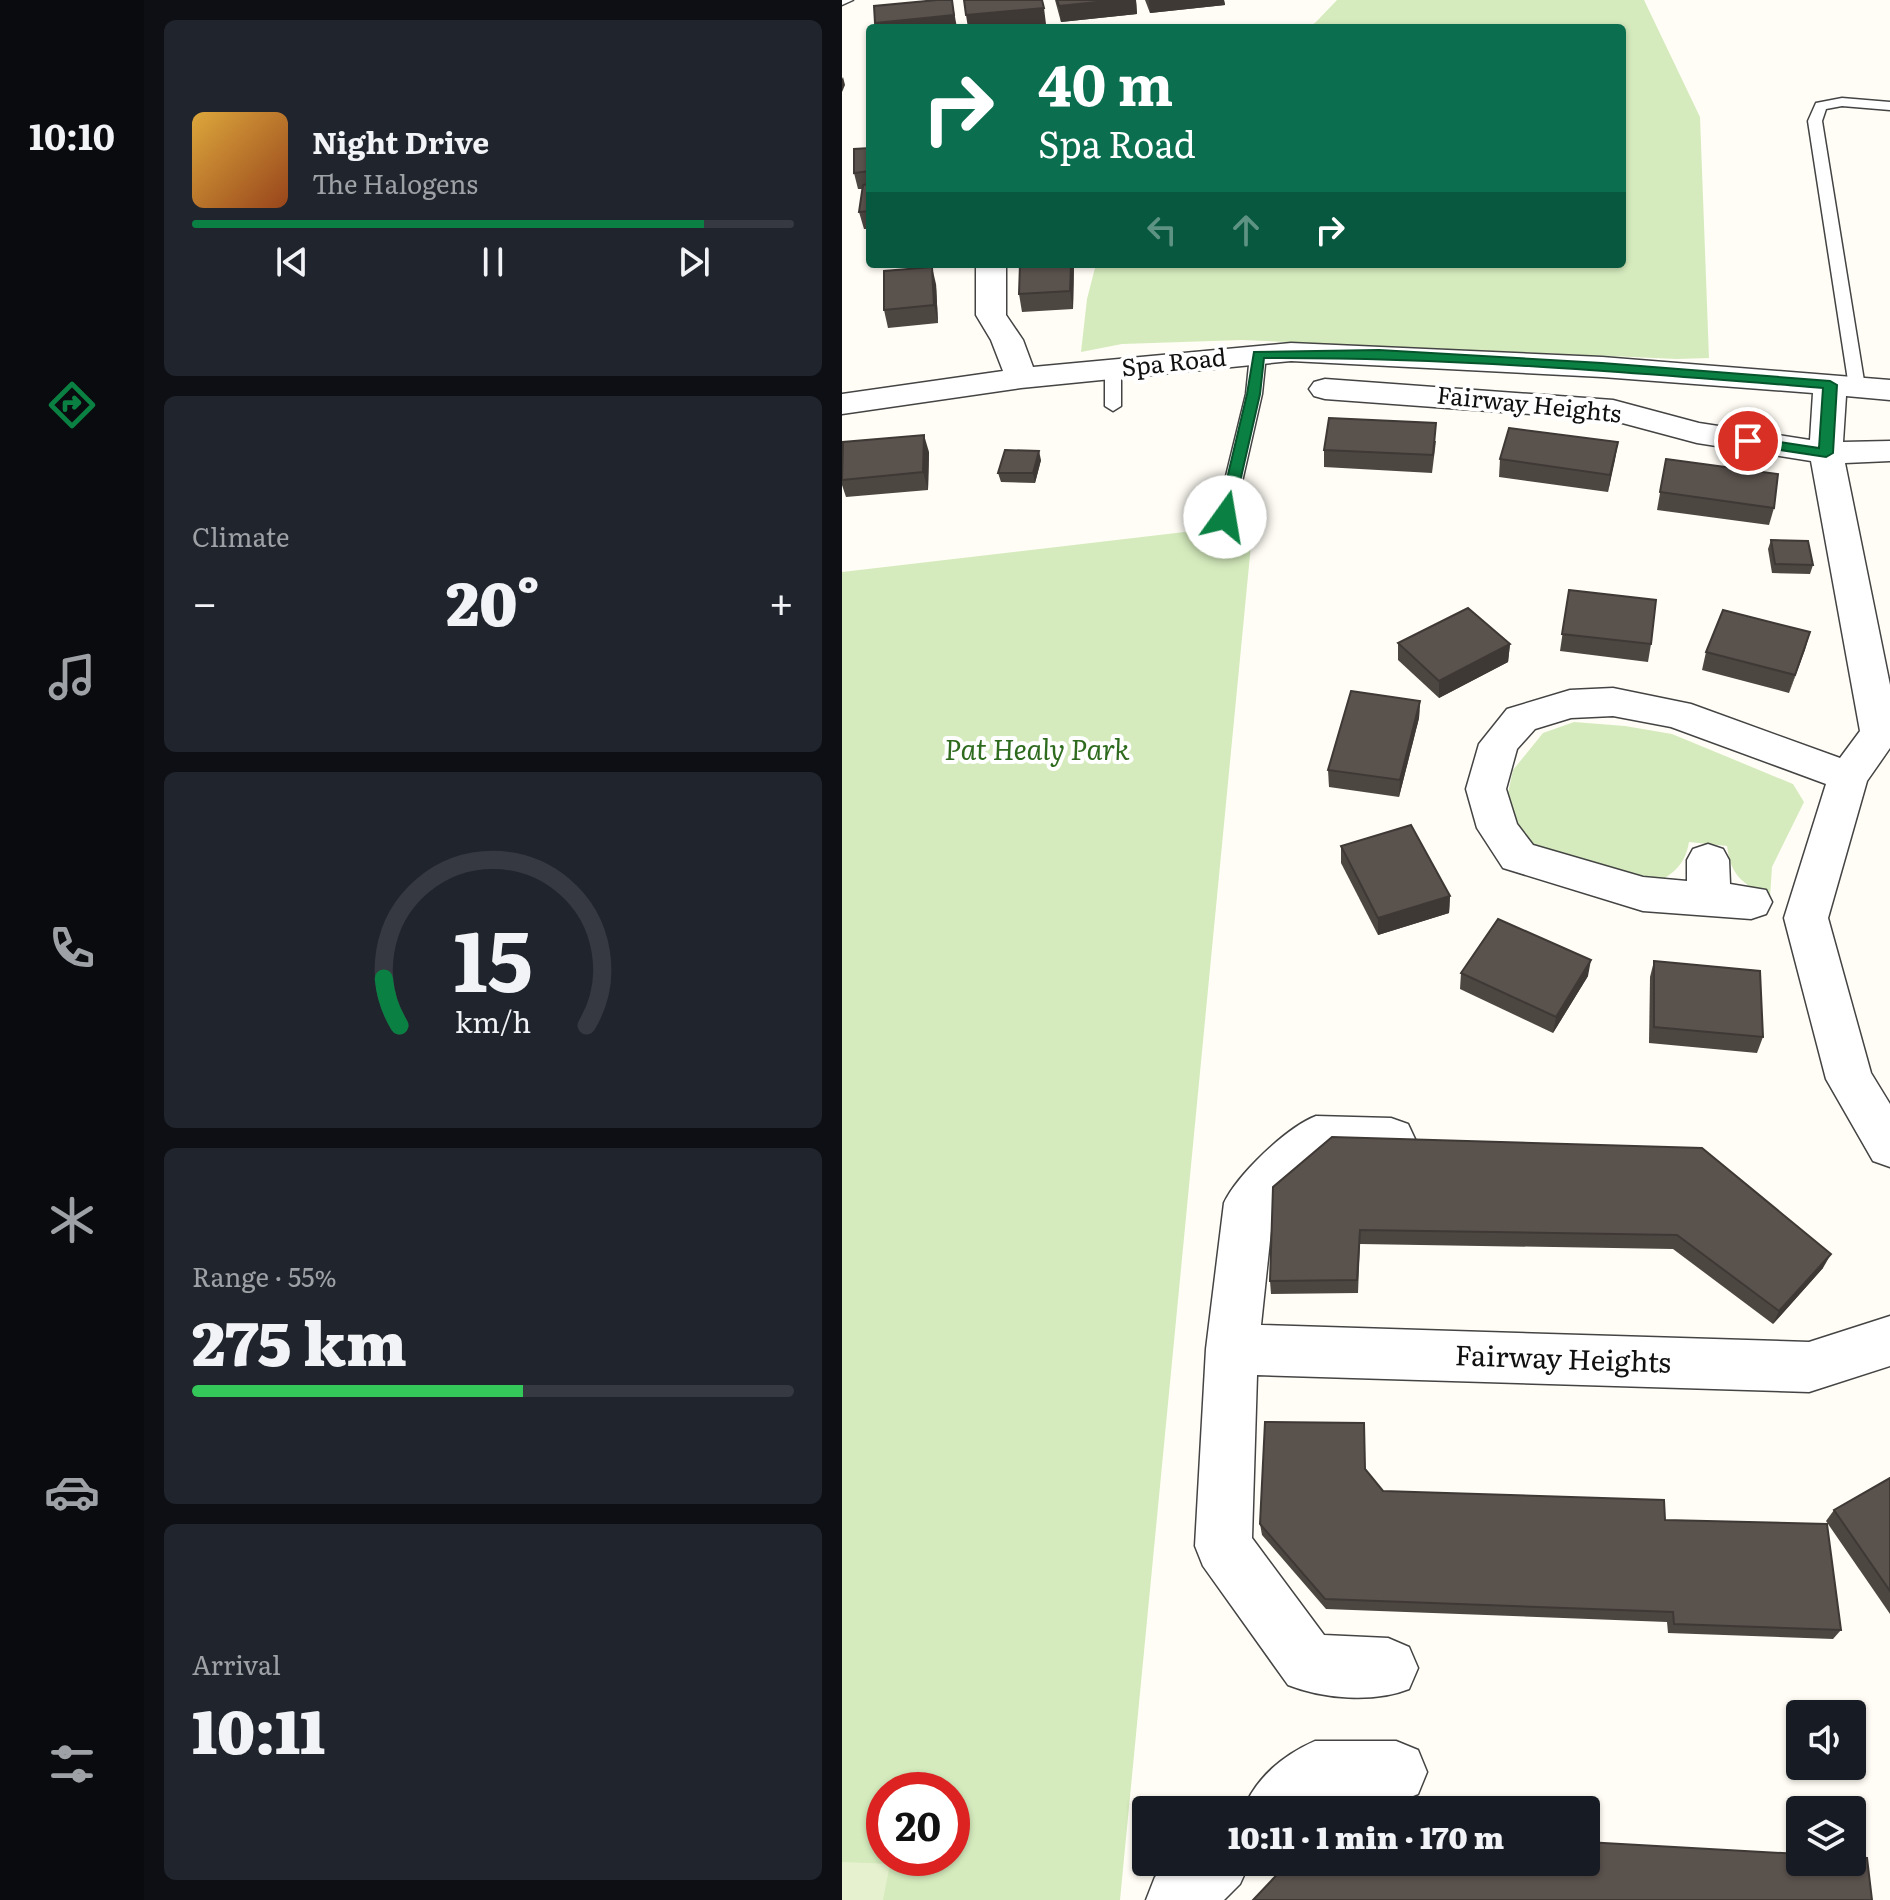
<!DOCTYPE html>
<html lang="en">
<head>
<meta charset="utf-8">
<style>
	:root { --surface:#171b24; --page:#20242c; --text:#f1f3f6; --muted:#9ea1a6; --line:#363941; --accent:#0b8043 }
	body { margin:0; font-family:Literata,serif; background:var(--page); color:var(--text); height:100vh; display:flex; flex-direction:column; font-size:30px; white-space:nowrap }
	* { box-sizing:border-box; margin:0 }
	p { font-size:26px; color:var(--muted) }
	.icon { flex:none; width:44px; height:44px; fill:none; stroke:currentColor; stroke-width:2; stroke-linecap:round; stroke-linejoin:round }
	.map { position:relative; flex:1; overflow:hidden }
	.panel { display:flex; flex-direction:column; gap:20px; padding:20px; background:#0d0f14; width:698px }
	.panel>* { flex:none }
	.top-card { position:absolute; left:24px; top:24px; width:760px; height:244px; border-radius:8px; box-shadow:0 2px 6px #0004; background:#0b6e4f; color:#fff; overflow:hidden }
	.buttons { position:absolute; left:944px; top:1700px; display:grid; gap:16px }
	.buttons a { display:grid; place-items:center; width:80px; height:80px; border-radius:8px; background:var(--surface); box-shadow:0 2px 6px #0004; font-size:40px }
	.speed { position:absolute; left:24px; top:1772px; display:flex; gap:16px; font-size:40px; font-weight:700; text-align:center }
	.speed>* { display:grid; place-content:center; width:104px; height:104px; border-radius:50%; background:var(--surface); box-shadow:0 2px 6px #0004; line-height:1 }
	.speed .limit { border:12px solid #d22; background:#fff; color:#111 }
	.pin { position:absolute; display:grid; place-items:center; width:68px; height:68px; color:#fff; margin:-34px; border:4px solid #fff; border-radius:50%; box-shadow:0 2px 8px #0007 }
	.me { position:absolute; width:88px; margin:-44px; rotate:13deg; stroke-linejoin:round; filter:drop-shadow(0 0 6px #0008) }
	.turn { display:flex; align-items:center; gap:28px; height:168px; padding:0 40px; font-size:36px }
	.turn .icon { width:104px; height:104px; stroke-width:2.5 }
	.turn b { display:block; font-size:56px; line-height:68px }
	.lanes { display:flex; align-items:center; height:76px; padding:0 40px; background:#0003; justify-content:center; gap:40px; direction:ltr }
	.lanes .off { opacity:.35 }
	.big { font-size:60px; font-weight:800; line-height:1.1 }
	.panel .card { flex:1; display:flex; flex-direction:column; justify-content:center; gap:12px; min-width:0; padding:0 28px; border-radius:12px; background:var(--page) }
	.panel .dial { align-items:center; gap:0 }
	.dial svg { height:208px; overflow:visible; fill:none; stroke:var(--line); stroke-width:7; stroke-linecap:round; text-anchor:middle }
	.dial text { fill:var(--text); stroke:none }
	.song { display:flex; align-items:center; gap:24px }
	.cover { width:96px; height:96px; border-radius:12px; background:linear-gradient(135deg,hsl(40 70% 55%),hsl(20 70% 35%)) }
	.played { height:8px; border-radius:4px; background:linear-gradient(90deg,var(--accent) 85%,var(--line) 85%) }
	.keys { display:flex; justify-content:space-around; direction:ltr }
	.heat { display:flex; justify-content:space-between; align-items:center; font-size:44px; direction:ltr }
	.charge { height:12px; border-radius:6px; background:linear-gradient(90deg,#34c759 55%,var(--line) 0) }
	.trip { position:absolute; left:290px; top:1796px; width:468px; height:80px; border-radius:8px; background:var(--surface); box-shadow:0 2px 6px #0004; font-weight:800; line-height:80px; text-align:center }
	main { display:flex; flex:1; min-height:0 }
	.dock { display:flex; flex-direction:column; width:144px; justify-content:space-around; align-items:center; background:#090b0e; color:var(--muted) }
	.dock .icon { width:56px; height:56px }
	.dock .active { color:var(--accent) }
	.dock b { font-size:36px; color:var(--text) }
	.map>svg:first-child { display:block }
	.green { fill:#d5ebbd; fill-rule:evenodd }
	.pitch { fill:#e6f2cf }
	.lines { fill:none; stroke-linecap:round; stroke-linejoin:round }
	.lane-casing { stroke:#444; stroke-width:3 }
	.street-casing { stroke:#444; stroke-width:3 }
	.lane { fill:#fff; fill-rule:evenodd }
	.street { fill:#fff; fill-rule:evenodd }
	.wall { fill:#4d4742 }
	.shaded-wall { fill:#3f3936 }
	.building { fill:#5a524d; stroke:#3f3936; stroke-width:2 }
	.route { fill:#0b8043; stroke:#07532c; stroke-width:2 }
	.labels { text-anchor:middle; stroke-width:8; stroke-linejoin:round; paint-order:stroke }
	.far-street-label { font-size:24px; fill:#111; stroke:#fff }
	.park-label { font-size:28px; font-style:italic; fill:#2f6b1f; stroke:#fff }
	.street-label { font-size:28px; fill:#111; stroke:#fff }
</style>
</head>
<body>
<main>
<nav class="dock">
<b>10:10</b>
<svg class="icon active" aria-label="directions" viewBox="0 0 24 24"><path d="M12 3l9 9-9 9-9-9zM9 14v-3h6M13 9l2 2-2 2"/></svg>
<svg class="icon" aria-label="music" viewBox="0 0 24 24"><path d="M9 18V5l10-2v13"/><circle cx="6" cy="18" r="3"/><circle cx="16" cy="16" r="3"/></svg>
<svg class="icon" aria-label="phone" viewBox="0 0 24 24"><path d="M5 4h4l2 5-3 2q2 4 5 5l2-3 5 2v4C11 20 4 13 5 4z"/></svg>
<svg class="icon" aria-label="climate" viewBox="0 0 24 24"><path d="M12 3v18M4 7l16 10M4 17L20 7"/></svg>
<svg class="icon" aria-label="car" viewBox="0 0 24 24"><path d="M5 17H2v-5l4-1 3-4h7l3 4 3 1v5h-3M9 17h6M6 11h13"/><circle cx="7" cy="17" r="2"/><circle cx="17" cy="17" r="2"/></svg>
<svg class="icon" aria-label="filters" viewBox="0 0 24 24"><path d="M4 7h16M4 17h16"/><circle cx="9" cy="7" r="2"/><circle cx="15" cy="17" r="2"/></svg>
</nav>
<section class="panel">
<div class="card">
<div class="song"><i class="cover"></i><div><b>Night Drive</b><p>The Halogens</p></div></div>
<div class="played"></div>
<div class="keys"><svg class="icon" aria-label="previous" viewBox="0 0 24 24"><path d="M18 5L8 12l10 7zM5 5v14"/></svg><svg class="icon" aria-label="pause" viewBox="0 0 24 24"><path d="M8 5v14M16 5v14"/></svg><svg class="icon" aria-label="next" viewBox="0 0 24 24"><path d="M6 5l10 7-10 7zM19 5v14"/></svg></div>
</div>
<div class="card"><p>Climate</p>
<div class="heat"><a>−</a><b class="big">20°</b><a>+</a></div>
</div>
<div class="card dial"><svg viewBox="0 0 100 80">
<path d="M14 69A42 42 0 1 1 86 69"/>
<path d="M14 69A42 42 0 0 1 8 51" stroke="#0b8043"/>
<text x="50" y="56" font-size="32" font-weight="700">15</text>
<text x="50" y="72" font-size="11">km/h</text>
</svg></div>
<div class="card"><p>Range · 55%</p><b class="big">275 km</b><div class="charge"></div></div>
<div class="card"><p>Arrival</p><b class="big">10:11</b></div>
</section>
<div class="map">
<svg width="1048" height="1900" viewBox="0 0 1048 1900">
	<rect width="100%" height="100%" fill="#fffdf5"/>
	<!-- green -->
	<g class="green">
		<path d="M 495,0 L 802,0 L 858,117 L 867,358 L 835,359 L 400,340 L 280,344 L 239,352 L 245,299 L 254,264 L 780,264 L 780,28 L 464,28 L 473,23 Z"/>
		<path d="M 411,524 L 278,1900 L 0,1900 L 0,572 ZM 42,1790 L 110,1790 L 110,1858 L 42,1858 Z"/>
		<path d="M 732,722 L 783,726 L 830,734 L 951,784 L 962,802 L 930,867 L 928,897 C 901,884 889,877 885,846 L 847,842 C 843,865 832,873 813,884 L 695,853 L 669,819 L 666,793 L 671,770 L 701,733 Z"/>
	</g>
	<!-- pitch -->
	<path class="pitch" d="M 0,1862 L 48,1864 L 41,1900 L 0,1900 Z"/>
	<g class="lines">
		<!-- lane casing -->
		<g class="lane-casing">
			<g id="lane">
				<path d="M 0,0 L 11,0 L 0,5 Z"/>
				<path d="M 1000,98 L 1048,102 L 1048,110 L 1000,106 L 984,109 L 980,121 L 1023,387 L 1015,392 L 1007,387 L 966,121 L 974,103 Z"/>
				<path d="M 416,350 L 424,355 L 420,394 L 392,517 L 383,523 L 374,517 L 404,394 L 408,355 Z"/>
				<path d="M 271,364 L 279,369 L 279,406 L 271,411 L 263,406 L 263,369 Z"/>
			</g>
		</g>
		<!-- street casing -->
		<g class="street-casing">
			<g id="street">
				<path d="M 134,264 L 164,264 L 164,315 L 181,340 L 191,367 L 449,343 L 760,357 L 1048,380 L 1048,400 L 1004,396 L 1001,442 L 1048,441 L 1048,461 L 1003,463 L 1048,685 L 1048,748 L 1025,781 L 986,918 L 1029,1073 L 1048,1104 L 1048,1167 L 1031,1161 L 984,1079 L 942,918 L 984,784 L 829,727 L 771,716 L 729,718 L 693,729 L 675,749 L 664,789 L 675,824 L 691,845 L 801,877 L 845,881 L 845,860 L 851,849 L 866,844 L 881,849 L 887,860 L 888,884 L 924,890 L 930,902 L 924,914 L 909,919 L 801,911 L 661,868 L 635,828 L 624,789 L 637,744 L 665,709 L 728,690 L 771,688 L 849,704 L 998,758 L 1018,731 L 969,461 L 855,443 L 769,420 L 483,399 L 472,396 L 467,389 L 472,382 L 483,379 L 771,400 L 857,423 L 968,440 L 971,393 L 760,377 L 449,361 L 179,388 L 0,414 L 0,394 L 161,371 L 149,340 L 134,315 Z"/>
				<path d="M 474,1116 L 549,1118 L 566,1124 L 573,1139 L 566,1154 L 549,1160 L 485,1158 L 431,1212 L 419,1325 L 967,1342 L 1048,1316 L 1048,1366 L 967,1392 L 415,1375 L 410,1538 L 482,1635 L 546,1638 L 567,1647 L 576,1668 L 567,1689 C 532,1703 481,1699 446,1685 L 361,1566 L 353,1546 L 364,1349 L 382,1203 C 395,1175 445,1127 474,1116 Z"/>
				<path d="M 473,1741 L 554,1741 L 576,1750 L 585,1772 L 576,1794 L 554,1803 L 485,1803 L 477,1810 L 401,1810 C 414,1778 441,1755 473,1741 Z"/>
				<path d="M 330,1862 L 408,1862 L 398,1884 L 382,1900 L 304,1900 L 313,1877 Z"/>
			</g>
		</g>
		<!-- lane -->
		<use href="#lane" class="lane"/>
		<!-- street -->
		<use href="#street" class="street"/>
	</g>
	<!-- wall -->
	<g class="wall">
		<path d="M 213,0 L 294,0 L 295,14 L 219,22 Z"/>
		<path d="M 303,0 L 382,0 L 383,5 L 308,13 Z"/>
		<path d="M 28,148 L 28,229 L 22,229 L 17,212 L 21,189 L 16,189 L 12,173 Z"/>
		<path d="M 232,264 L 231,309 L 180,312 L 177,294 Z"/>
		<path d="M 94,284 L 96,323 L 46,328 L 42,310 Z"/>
		<path d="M 594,441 L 590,473 L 482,467 L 482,450 Z"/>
		<path d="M 776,442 L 766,492 L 657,477 L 658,459 Z"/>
		<path d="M 87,452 L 86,490 L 4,497 L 0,485 L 0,456 Z"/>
		<path d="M 824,459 L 932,508 L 927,525 L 815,510 Z"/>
		<path d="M 199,460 L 193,483 L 159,482 L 156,473 Z"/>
		<path d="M 929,540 L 971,565 L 968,574 L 930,573 L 926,549 Z"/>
		<path d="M 727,590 L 809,644 L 806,662 L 718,651 Z"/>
		<path d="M 968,632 L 947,693 L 860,670 L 864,652 Z"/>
		<path d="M 556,643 L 668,644 L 666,662 L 597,698 L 556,660 Z"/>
		<path d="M 578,701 L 577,718 L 557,797 L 487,787 L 486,770 Z"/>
		<path d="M 499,846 L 608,896 L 607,913 L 536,935 L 499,863 Z"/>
		<path d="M 812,961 L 921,1037 L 915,1053 L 807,1043 L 808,977 Z"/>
		<path d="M 619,973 L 746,976 L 711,1033 L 618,989 Z"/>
		<path d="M 490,1137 L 981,1268 L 931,1324 L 831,1249 L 518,1244 L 516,1293 L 429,1294 L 428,1281 Z"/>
		<path d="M 523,1469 L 541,1491 L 823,1520 L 999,1630 L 991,1639 L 826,1633 L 825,1622 L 484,1609 L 420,1535 L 418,1524 Z"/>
		<path d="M 1048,1478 L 1048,1614 L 984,1521 L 992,1510 Z"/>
	</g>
	<!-- shaded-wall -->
	<g class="shaded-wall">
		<path d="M 110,0 L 115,28 L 34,28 L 33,23 Z"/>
		<path d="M 274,0 L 294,0 L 295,14 L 219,22 L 217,6 Z"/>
		<path d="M 307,0 L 382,0 L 383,5 L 308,13 Z"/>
		<path d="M 202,8 L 204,24 L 162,28 L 126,28 L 124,15 Z"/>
		<path d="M 1,77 L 3,85 L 0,92 L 0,79 Z"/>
		<path d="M 229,264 L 232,264 L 231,309 L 228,291 Z"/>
		<path d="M 90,267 L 94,284 L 96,323 L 92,305 Z"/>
		<path d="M 82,435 L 87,452 L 86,490 L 81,472 Z"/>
		<path d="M 776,442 L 773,460 L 766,492 L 768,475 Z"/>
		<path d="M 197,451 L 199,460 L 193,483 L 191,473 Z"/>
		<path d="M 968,632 L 963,650 L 947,693 L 953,675 Z"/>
		<path d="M 668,644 L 666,662 L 597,698 L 597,681 Z"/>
		<path d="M 578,701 L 577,718 L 557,797 L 558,780 Z"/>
		<path d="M 608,896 L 607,913 L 536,935 L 536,918 Z"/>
		<path d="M 749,960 L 746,976 L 711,1033 L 714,1017 Z"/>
		<path d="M 989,1254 L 981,1268 L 931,1324 L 937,1311 Z"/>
	</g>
	<!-- building -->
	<g class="building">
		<path d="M 95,0 L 110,0 L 112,15 L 33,23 L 32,6 Z"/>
		<path d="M 122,0 L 200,0 L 202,8 L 124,15 Z"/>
		<path d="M 215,0 L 274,0 L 217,6 Z"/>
		<path d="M 28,148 L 28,171 L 12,173 L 12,149 Z"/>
		<path d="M 28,184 L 28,211 L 17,212 L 21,185 Z"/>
		<path d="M 178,264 L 229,264 L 228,291 L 177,294 Z"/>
		<path d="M 90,267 L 92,305 L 42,310 L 42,271 Z"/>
		<path d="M 487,418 L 594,423 L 591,455 L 482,450 Z"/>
		<path d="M 667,428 L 776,442 L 768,475 L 658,459 Z"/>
		<path d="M 82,435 L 81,472 L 0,480 L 1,442 Z"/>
		<path d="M 163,450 L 197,451 L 191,473 L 156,473 Z"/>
		<path d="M 824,459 L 936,474 L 932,508 L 818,492 Z"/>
		<path d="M 929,540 L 966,541 L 971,565 L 933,564 Z"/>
		<path d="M 727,590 L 814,600 L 809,644 L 720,634 Z"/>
		<path d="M 626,608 L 668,644 L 597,681 L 556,643 Z"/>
		<path d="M 881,610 L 968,632 L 953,675 L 864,652 Z"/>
		<path d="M 509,691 L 578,701 L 558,780 L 486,770 Z"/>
		<path d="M 569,825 L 608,896 L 536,918 L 499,846 Z"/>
		<path d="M 656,919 L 749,960 L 714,1017 L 619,973 Z"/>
		<path d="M 812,961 L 918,971 L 921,1037 L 812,1027 Z"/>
		<path d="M 490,1137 L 860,1148 L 989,1254 L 937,1311 L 835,1235 L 518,1230 L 515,1280 L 428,1281 L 431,1187 Z"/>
		<path d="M 423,1422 L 522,1423 L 523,1469 L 541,1491 L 822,1500 L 823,1520 L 985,1524 L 999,1630 L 832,1624 L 831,1612 L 483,1599 L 418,1524 Z"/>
		<path d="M 1048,1478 L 1048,1591 L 992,1510 Z"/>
		<path d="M 744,1842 L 958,1854 L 958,1862 L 1010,1862 L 1010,1857 L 1025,1858 L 1030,1900 L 411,1900 L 447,1862 L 744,1862 Z"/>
	</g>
	<!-- route -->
	<path class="route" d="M 537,350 L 760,363 L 988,381 L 995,385 L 991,453 L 984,457 L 906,445 L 900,441 L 906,437 L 977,448 L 981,388 C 795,373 609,357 422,358 L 418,394 L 390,517 L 383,521 L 378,520 L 376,517 L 405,394 L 412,352 Z"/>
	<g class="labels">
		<!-- far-street labels -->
		<g class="far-street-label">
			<text transform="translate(332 363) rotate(-6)" y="8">Spa Road</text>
			<text transform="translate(687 405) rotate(6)" y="8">Fairway Heights</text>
		</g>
		<!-- park labels -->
		<g class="park-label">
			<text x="195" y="760">Pat Healy Park</text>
		</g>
		<!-- street labels -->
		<g class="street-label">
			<text transform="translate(721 1359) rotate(2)" y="10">Fairway Heights</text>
		</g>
	</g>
</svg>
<div class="buttons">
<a><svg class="icon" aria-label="sound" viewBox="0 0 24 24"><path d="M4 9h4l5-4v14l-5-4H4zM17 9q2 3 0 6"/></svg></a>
<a><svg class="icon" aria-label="layers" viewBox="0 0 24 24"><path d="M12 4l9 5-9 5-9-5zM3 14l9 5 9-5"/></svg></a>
</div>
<div class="speed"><div class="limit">20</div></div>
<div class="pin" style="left:906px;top:441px;background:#d93025"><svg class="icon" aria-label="arrive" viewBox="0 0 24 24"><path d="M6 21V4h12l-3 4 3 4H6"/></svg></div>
<svg class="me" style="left:383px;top:517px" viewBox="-20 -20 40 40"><circle r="19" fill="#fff"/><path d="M0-13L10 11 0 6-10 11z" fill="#0b8043"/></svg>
<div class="trip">10:11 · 1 min · 170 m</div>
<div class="top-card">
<div class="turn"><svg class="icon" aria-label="right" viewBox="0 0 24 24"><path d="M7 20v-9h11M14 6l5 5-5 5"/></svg><div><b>40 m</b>Spa Road</div></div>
<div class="lanes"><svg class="icon off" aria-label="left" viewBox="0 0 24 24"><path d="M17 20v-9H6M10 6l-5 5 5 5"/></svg><svg class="icon off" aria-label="ahead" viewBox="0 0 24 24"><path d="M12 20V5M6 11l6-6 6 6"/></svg><svg class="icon" aria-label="right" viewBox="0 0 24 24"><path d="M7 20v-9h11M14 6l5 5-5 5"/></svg></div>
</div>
</div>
</main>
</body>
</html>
